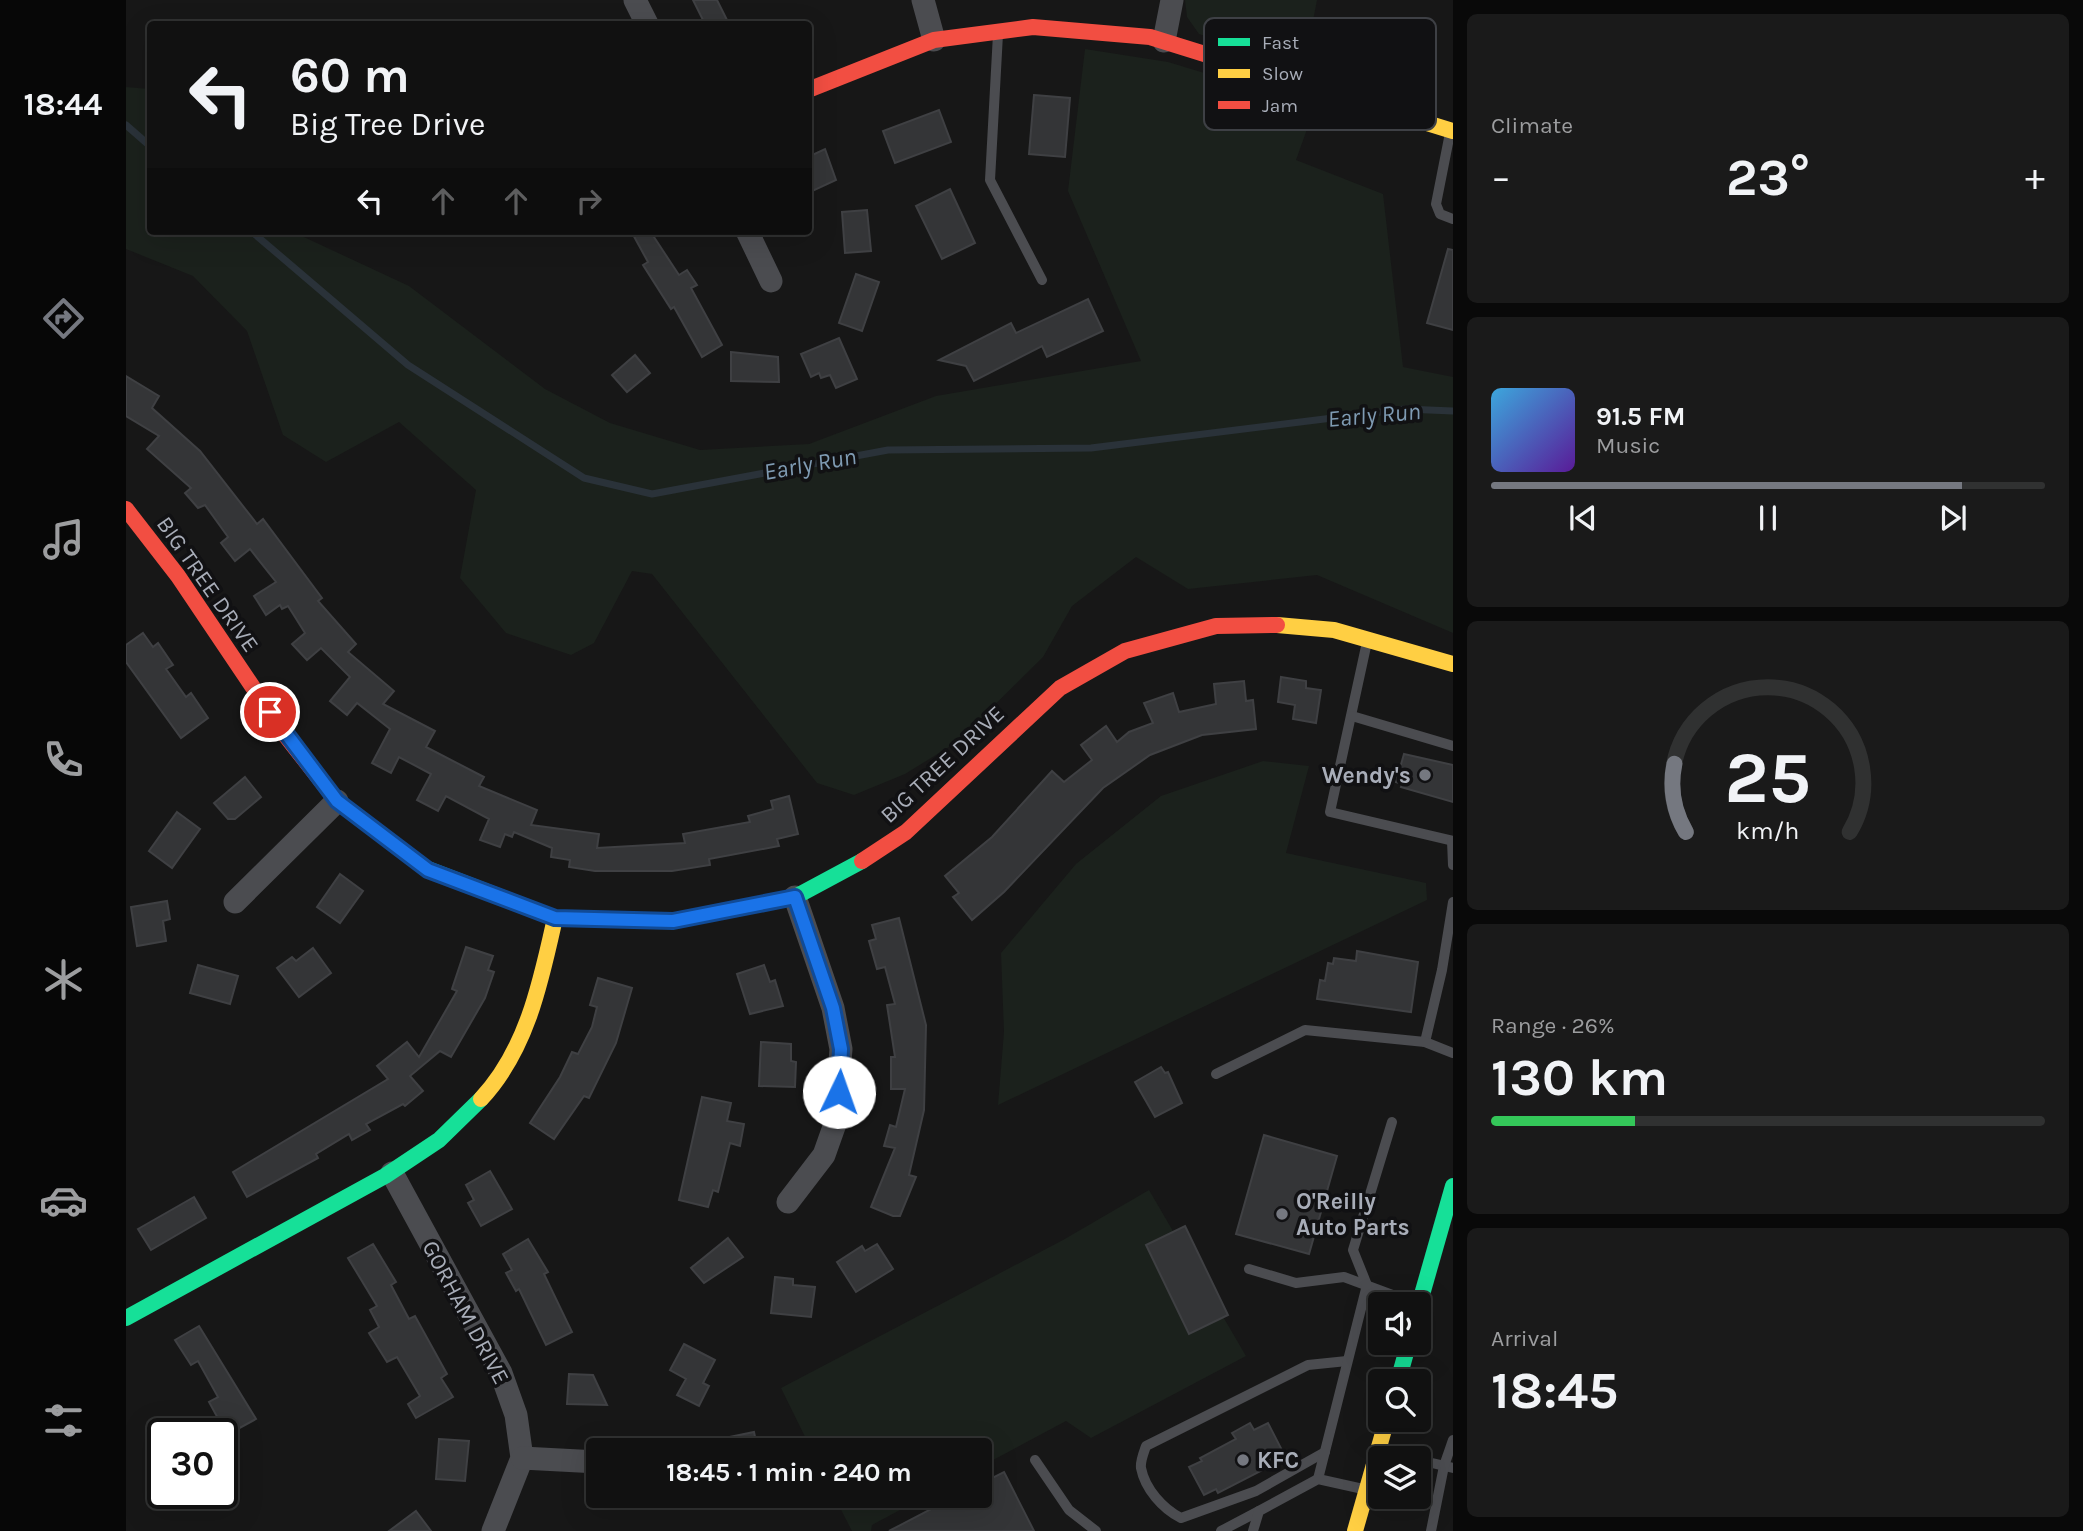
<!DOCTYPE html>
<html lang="en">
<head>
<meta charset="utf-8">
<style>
	:root { --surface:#111; --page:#1a1a1a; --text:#f1f3f6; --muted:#9c9d9f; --line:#303131; --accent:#757880 }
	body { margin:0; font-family:Karla,sans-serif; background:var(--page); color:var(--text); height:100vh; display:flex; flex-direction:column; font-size:26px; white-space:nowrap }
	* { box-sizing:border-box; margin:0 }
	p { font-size:23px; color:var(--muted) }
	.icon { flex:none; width:38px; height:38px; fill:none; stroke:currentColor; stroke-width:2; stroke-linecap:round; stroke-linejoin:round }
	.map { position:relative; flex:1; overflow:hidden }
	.side { display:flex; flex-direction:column; gap:14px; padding:14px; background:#090909; width:630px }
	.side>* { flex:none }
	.banner { position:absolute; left:21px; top:21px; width:665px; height:214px; border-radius:7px; box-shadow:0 7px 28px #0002,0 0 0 2px var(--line); background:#111; color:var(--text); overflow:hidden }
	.fabs { position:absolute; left:1242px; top:1292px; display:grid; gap:14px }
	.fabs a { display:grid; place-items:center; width:63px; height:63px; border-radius:7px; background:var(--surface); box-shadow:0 7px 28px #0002,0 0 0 2px var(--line); font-size:35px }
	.speed { position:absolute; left:21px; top:1418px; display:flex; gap:14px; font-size:35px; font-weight:700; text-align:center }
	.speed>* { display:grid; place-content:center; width:91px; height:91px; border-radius:50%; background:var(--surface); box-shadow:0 7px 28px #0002,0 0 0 2px var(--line); line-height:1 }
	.speed .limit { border:4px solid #111; border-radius:10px; background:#fff; color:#111 }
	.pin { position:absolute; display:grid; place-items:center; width:60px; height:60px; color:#fff; margin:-30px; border:4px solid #fff; border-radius:50%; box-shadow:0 2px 7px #0007 }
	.me { position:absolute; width:77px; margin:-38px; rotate:3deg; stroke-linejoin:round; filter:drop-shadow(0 0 5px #0008) }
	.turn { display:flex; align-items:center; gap:24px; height:147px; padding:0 28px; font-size:32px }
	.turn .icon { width:91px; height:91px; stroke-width:2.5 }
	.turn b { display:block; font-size:49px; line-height:60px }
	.lanes { display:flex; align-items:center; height:66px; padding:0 28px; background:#0003; justify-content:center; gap:35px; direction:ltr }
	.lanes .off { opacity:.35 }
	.big { font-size:52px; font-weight:700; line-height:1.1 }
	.side .tile { flex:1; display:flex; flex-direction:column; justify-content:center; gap:10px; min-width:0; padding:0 24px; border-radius:10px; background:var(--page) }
	.side .dial { align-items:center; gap:0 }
	.dial svg { height:182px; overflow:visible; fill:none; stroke:var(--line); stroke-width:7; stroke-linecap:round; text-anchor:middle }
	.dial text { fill:var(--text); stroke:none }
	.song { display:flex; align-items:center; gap:21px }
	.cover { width:84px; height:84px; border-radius:10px; background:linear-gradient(135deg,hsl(200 70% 55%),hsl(270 70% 35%)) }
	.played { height:7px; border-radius:4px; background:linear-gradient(90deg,var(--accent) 85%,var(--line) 85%) }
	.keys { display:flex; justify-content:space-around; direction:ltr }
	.heat { display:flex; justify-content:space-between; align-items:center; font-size:38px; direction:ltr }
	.charge { height:10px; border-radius:5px; background:linear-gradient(90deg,#34c759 26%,var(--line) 0) }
	.trip { position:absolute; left:460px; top:1438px; width:406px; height:70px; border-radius:7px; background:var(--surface); box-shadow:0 7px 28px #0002,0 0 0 2px var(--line); font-weight:700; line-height:70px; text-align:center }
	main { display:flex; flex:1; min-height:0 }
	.tabs { display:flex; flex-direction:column; width:126px; justify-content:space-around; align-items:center; background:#070707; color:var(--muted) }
	.tabs .icon { width:49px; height:49px }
	.tabs .on { color:var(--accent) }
	.tabs b { font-size:32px; color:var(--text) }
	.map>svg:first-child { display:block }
	.green { fill:#1b211c }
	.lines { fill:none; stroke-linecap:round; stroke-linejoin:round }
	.stream { stroke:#2a3239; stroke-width:7 }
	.building { fill:#343537; stroke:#3f4043; stroke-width:2 }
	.lane { stroke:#4b4c50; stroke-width:10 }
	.street { stroke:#4b4c50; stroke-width:23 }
	.fast { stroke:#16e098; stroke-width:16 }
	.slow { stroke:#ffcf43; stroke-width:16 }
	.jam { stroke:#f24e42; stroke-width:16 }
	.route-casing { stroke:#114b97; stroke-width:18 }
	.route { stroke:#1a73e8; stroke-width:12 }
	.poi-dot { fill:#757880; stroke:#111113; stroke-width:2.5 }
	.labels { text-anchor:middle; stroke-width:7; stroke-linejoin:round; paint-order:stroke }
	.street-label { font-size:23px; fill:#a8adb8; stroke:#111113 }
	.poi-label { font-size:23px; font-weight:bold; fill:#a8adb8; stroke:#111113; text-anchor:start }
	.water-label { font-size:24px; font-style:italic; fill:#7f9bb3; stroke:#111113 }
	.key { fill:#111113; stroke:#3e4045; stroke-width:2 }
	.key-label { font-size:19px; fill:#a8adb8 }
</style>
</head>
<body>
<main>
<nav class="tabs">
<b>18:44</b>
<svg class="icon on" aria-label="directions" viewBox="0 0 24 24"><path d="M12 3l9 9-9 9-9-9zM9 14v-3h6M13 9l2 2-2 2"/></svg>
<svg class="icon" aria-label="music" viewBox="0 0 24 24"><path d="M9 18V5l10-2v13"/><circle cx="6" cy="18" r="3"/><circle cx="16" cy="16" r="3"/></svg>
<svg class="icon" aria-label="phone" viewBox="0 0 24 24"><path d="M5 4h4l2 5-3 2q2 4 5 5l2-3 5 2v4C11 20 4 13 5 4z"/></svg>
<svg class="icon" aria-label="climate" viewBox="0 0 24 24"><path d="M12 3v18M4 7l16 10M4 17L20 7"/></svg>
<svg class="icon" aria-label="car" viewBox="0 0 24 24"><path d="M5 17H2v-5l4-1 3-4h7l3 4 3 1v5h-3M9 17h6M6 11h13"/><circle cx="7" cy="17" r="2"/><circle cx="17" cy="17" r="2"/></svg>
<svg class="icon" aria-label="filters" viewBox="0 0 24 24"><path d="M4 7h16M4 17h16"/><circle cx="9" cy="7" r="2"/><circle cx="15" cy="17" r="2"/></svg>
</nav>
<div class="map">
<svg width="1327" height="1531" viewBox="0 0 1327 1531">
	<rect width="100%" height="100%" fill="#171717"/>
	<!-- green -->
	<g class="green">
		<path d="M 1059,0 L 1191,0 L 1178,68 L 1073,34 L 1061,17 Z"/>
		<path d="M 959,49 L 1042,62 L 1164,99 L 1160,109 L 1185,118 L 1170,160 L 1257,194 L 1277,367 L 1327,377 L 1327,633 L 1191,575 L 1062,589 L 1010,557 L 946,606 L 917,657 L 831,742 L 779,774 L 728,795 L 691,783 L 526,574 L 506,571 L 468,643 L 445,655 L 380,633 L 334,578 L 350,490 L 273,422 L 200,462 L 157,435 L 121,331 L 67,276 L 0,249 L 0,87 L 24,89 L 24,231 L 165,231 L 283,286 L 419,389 L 484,423 L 574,450 L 683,444 L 810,396 L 1015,361 L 942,191 Z"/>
		<path d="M 1137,761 L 1183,766 L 1160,853 L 1300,883 L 1301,900 L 872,1105 L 878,1032 L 875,953 L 950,864 L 1035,796 Z"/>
		<path d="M 1023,1190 L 1120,1356 L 965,1438 L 940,1421 L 854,1467 L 854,1451 L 686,1451 L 655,1388 L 937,1240 Z"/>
		<path d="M 708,1496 L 800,1496 L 746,1525 L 745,1531 L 726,1531 Z"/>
	</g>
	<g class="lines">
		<!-- stream -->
		<g class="stream">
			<path d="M 0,125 L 24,146"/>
			<path d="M 125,231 L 282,365 L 458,478 L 526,494 L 762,450 L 965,448 L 1279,409 L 1327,411"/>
		</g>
	</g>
	<!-- building -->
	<g class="building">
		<path d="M 567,0 L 591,0 L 603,24 L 579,24 Z"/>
		<path d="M 908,95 L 944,98 L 939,157 L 903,154 Z"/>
		<path d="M 813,110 L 825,142 L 769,163 L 757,131 Z"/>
		<path d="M 699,149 L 710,180 L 682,193 L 682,157 Z"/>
		<path d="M 824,189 L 849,243 L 816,259 L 790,206 Z"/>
		<path d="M 741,210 L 745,251 L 719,253 L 716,212 Z"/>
		<path d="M 505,231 L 524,231 L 553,275 L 561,270 L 571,285 L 565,288 L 596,345 L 576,357 L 548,307 L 545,309 L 517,265 L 522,262 Z"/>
		<path d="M 1322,249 L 1327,250 L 1327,330 L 1301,323 Z"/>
		<path d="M 730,274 L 753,282 L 736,331 L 713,323 Z"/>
		<path d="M 962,299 L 977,331 L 921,357 L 916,346 L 848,381 L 840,366 L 813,360 L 885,323 L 890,333 Z"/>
		<path d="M 713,338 L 731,379 L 710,388 L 704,375 L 695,378 L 693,373 L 685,377 L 675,354 Z"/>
		<path d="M 605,352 L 652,357 L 653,382 L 605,381 Z"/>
		<path d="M 509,355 L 524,373 L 501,392 L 486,375 Z"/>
		<path d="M 0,376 L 33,396 L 26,408 L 74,451 L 131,524 L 137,519 L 196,598 L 192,601 L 230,644 L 222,652 L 268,691 L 257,704 L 309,731 L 300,747 L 358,777 L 353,786 L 411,810 L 405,825 L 473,834 L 471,848 L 559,843 L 557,834 L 624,822 L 622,816 L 647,809 L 645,801 L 663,796 L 672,834 L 651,839 L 653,846 L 583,859 L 584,865 L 546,871 L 469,871 L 443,867 L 444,860 L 425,857 L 426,848 L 388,832 L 386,837 L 379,834 L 374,847 L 354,840 L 363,819 L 320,796 L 312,811 L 291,800 L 305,774 L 273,757 L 265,773 L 246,763 L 264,729 L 231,703 L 221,715 L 204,701 L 224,677 L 195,648 L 181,660 L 166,644 L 179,633 L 162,606 L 156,609 L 154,605 L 140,615 L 128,596 L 150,582 L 124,549 L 109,561 L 95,543 L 102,537 L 79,505 L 72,508 L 59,493 L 65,488 L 21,449 L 33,436 L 0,416 Z"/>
		<path d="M 17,633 L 27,647 L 32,643 L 47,665 L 40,669 L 60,697 L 65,693 L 82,718 L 55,738 L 0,662 L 0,645 Z"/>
		<path d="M 1155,677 L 1180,681 L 1180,688 L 1195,690 L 1190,723 L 1167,719 L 1169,705 L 1152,702 Z"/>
		<path d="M 1118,681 L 1120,701 L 1127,700 L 1130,729 L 1076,735 L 1024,755 L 977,788 L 878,892 L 846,920 L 827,897 L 833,893 L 819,876 L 866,837 L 926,771 L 938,782 L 966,760 L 955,745 L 980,726 L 991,742 L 1003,732 L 1027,723 L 1018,703 L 1047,693 L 1053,712 L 1090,704 L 1088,684 Z"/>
		<path d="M 1278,754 L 1327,765 L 1327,802 L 1275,787 L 1276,784 L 1270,782 Z"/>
		<path d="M 119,777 L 135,797 L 109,819 L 102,819 L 88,803 Z"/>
		<path d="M 51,812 L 74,829 L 46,868 L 23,851 Z"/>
		<path d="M 214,874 L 237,891 L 214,923 L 191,907 Z"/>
		<path d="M 41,901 L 44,919 L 37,921 L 40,941 L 11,946 L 5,907 Z"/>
		<path d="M 773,918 L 800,1025 L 798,1110 L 783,1175 L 790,1177 L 774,1216 L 767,1216 L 745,1207 L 769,1148 L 758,1146 L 764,1125 L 770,1127 L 779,1089 L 765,1089 L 765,1057 L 769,1057 L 761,1005 L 769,1004 L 759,967 L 751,969 L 743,941 L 750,939 L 746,925 Z"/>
		<path d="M 340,947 L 367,956 L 362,970 L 368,972 L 359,998 L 325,1057 L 314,1051 L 284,1076 L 297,1091 L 279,1106 L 277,1104 L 240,1124 L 244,1130 L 226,1140 L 223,1134 L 190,1154 L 192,1158 L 121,1197 L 107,1172 L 262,1079 L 251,1066 L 281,1042 L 293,1057 L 331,991 L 326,989 Z"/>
		<path d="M 187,948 L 205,973 L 173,997 L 151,968 L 166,957 L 170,961 Z"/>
		<path d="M 1231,951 L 1292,962 L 1285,1012 L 1191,999 L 1194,980 L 1199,981 L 1202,963 L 1207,964 L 1208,958 L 1230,961 Z"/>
		<path d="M 72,965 L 112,976 L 104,1004 L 64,993 Z"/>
		<path d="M 638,965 L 644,982 L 649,980 L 657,1006 L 624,1014 L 611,974 Z"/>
		<path d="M 472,978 L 506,988 L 490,1043 L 463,1098 L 458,1096 L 428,1139 L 404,1123 L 434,1077 L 446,1052 L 452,1054 L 466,1027 L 471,1007 L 464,1005 Z"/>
		<path d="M 635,1042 L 665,1044 L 665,1061 L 670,1062 L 669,1087 L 633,1086 Z"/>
		<path d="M 1035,1067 L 1039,1073 L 1042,1072 L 1056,1103 L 1029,1117 L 1009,1082 Z"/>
		<path d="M 576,1097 L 605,1103 L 601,1121 L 618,1124 L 614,1146 L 604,1143 L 592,1192 L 587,1190 L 582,1207 L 553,1200 Z"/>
		<path d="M 1138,1135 L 1211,1156 L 1183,1254 L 1110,1234 Z"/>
		<path d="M 364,1171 L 386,1209 L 355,1226 L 342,1203 L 348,1200 L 340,1185 Z"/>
		<path d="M 68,1197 L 80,1218 L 25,1250 L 12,1229 Z"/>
		<path d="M 1059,1226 L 1102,1315 L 1063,1334 L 1020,1245 Z"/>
		<path d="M 602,1238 L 617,1257 L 578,1283 L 565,1268 Z"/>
		<path d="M 402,1239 L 422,1272 L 418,1274 L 446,1332 L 420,1345 L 393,1289 L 390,1291 L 380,1273 L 386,1270 L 377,1254 Z"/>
		<path d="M 247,1244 L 270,1282 L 265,1285 L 283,1319 L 289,1316 L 321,1374 L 315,1378 L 327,1397 L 290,1418 L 282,1404 L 294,1396 L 271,1357 L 261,1362 L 243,1333 L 253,1327 L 244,1310 L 251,1306 L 222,1258 Z"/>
		<path d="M 751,1244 L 767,1269 L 730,1292 L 711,1262 L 736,1246 L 739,1251 Z"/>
		<path d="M 649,1277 L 667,1279 L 667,1285 L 689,1287 L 685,1317 L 645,1313 Z"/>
		<path d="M 73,1326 L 130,1419 L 101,1435 L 83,1402 L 92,1397 L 72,1361 L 65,1365 L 49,1340 Z"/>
		<path d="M 558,1344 L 589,1360 L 577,1383 L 583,1386 L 573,1406 L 551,1395 L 560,1379 L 544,1370 Z"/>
		<path d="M 443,1374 L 467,1375 L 481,1405 L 441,1404 Z"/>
		<path d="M 1124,1423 L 1128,1430 L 1142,1423 L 1160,1458 L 1092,1493 L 1090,1489 L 1078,1495 L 1063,1467 L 1076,1461 L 1074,1458 L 1110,1439 L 1106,1433 Z"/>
		<path d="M 628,1432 L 632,1451 L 575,1451 L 574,1443 Z"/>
		<path d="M 313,1439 L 343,1441 L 339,1481 L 310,1479 Z"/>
		<path d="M 878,1472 L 908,1531 L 763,1531 L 830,1496 L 854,1496 L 854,1484 Z"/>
		<path d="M 290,1511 L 305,1531 L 263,1531 Z"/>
	</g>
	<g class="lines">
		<!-- lane -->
		<g class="lane">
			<path d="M 872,34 L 864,180 L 916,280"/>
			<path d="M 1324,133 L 1310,204 L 1314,214 L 1327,219"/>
			<path d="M 1241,642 L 1204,812 L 1327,841"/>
			<path d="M 1226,716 L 1327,746"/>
			<path d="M 1326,841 L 1327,865"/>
			<path d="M 1299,1042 L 1316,970 L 1327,902"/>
			<path d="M 1090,1074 L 1179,1030 L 1299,1042 L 1327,1053"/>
			<path d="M 1123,1269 L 1170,1283 L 1218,1277 L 1288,1303"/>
			<path d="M 1258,1450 L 1286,1458"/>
			<path d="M 1199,1452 L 1130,1491 L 1055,1518 C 1037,1509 1019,1489 1015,1468 C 1014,1461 1018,1452 1020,1446 L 1182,1365 L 1221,1361"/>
			<path d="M 909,1460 L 943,1510 L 970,1531"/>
			<path d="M 1293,1460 L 1327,1468"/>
			<path d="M 1192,1479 L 1241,1285 L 1227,1250 L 1266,1122"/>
			<path d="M 1095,1531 L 1133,1511"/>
			<path d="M 1127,1531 L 1133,1511 L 1192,1479 L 1237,1489"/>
			<path d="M 1305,1531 L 1318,1466 L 1327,1440"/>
		</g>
		<!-- street -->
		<g class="street">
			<path d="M 509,0 L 521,24"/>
			<path d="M 797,0 L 808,40"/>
			<path d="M 1038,41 L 1046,0"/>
			<path d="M 621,231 L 645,281"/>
			<path d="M 109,902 L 211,801"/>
			<path d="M 266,1173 L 375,1373 L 390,1415 L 396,1458 L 367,1531"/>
			<path d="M 662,1202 L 698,1155 L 709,1124 L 715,1049 L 707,1008 L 669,897"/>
			<path d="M 396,1458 L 472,1462"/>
		</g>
		<!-- fast -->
		<g class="fast">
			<path d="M 299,868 L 429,918 L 547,921 L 669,897 L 736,861"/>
			<path d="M 1293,1305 L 1327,1186"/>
			<path d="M 0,1318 L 259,1176 L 313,1140 L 355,1099"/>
			<path d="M 1272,1381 L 1283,1342"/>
		</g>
		<!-- slow -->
		<g class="slow">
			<path d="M 1146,75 L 1327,131"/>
			<path d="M 1151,625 L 1208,630 L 1327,664"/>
			<path d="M 355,1099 C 401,1050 415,981 429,918"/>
			<path d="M 1229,1531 L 1261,1419"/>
		</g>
		<!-- jam -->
		<g class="jam">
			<path d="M 682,90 L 808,40 L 907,27 L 1024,37 L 1146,75"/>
			<path d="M 0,509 L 52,576 L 159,735 L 211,801 L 299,868"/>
			<path d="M 736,861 L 780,832 L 934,688 L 999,651 L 1090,626 L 1151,625"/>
		</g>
	</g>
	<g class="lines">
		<!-- route casing -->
		<g class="route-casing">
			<path id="route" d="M 144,712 L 211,801 L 302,870 L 429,918 L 547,921 L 669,897 L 707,1008 L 715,1049 L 713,1092"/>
		</g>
		<!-- route -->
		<use href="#route" class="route"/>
	</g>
	<!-- markers -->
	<g class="poi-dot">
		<circle cx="1299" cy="775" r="7"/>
		<circle cx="1156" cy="1214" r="7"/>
		<circle cx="1117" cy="1460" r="7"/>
	</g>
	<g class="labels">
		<!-- street labels -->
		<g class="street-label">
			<text transform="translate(82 584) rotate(55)" y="8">BIG TREE DRIVE</text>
			<text transform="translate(816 764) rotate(-43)" y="8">BIG TREE DRIVE</text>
			<text transform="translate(340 1312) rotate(62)" y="8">GORHAM DRIVE</text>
		</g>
		<!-- poi labels -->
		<g class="poi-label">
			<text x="1285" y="783" text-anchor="end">Wendy's</text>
			<text x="1170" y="1209">O'Reilly<tspan x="1170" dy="26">Auto Parts</tspan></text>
			<text x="1131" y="1468">KFC</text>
		</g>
		<!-- water labels -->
		<g class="water-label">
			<text transform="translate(1248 415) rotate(-5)" y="8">Early Run</text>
			<text transform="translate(684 464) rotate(-10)" y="8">Early Run</text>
		</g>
	</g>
	<!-- legend -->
	<rect x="1078" y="18" width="232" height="112" rx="10" class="key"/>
	<rect x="1092" y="38" width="32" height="8" fill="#16e098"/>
	<rect x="1092" y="69" width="32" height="9" fill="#ffcf43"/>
	<rect x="1092" y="101" width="32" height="8" fill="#f24e42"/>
	<g class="key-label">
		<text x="1136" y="49">Fast</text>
		<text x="1136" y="80">Slow</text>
		<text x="1136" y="112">Jam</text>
	</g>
</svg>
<div class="fabs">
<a><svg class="icon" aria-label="sound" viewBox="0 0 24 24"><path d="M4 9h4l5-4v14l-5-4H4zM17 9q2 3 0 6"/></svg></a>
<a><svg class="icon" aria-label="search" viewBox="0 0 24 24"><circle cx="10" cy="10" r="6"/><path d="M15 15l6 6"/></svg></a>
<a><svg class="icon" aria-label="layers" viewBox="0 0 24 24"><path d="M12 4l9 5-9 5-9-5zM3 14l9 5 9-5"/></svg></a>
</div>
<div class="speed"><div class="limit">30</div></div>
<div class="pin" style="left:144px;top:712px;background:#d93025"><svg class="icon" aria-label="arrive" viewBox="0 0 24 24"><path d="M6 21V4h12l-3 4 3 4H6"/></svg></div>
<svg class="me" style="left:713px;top:1092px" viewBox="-20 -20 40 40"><circle r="19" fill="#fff"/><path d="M0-13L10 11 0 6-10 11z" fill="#1a73e8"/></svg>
<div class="trip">18:45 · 1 min · 240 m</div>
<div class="banner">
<div class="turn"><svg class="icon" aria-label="left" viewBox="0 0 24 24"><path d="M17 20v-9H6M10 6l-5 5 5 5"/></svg><div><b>60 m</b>Big Tree Drive</div></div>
<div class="lanes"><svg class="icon" aria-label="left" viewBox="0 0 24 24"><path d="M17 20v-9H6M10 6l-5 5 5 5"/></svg><svg class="icon off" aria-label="ahead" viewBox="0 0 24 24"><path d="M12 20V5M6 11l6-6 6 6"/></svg><svg class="icon off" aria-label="ahead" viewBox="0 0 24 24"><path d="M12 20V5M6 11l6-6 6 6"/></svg><svg class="icon off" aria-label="right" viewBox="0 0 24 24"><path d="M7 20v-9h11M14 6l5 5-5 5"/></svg></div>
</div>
</div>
<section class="side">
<div class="tile"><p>Climate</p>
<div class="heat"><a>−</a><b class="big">23°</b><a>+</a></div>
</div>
<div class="tile">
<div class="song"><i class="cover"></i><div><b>91.5 FM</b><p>Music</p></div></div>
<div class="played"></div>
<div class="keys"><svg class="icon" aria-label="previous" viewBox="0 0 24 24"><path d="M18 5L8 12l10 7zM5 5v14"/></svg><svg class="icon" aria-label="pause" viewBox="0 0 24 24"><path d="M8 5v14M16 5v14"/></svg><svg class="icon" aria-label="next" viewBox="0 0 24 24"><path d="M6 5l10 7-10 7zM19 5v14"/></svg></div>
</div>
<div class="tile dial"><svg viewBox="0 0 100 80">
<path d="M14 69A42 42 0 1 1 86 69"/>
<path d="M14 69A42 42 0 0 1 9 39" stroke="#757880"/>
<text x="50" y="56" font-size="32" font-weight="700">25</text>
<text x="50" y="72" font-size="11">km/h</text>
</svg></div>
<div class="tile"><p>Range · 26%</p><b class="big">130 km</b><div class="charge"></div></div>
<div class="tile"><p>Arrival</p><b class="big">18:45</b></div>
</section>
</main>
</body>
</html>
